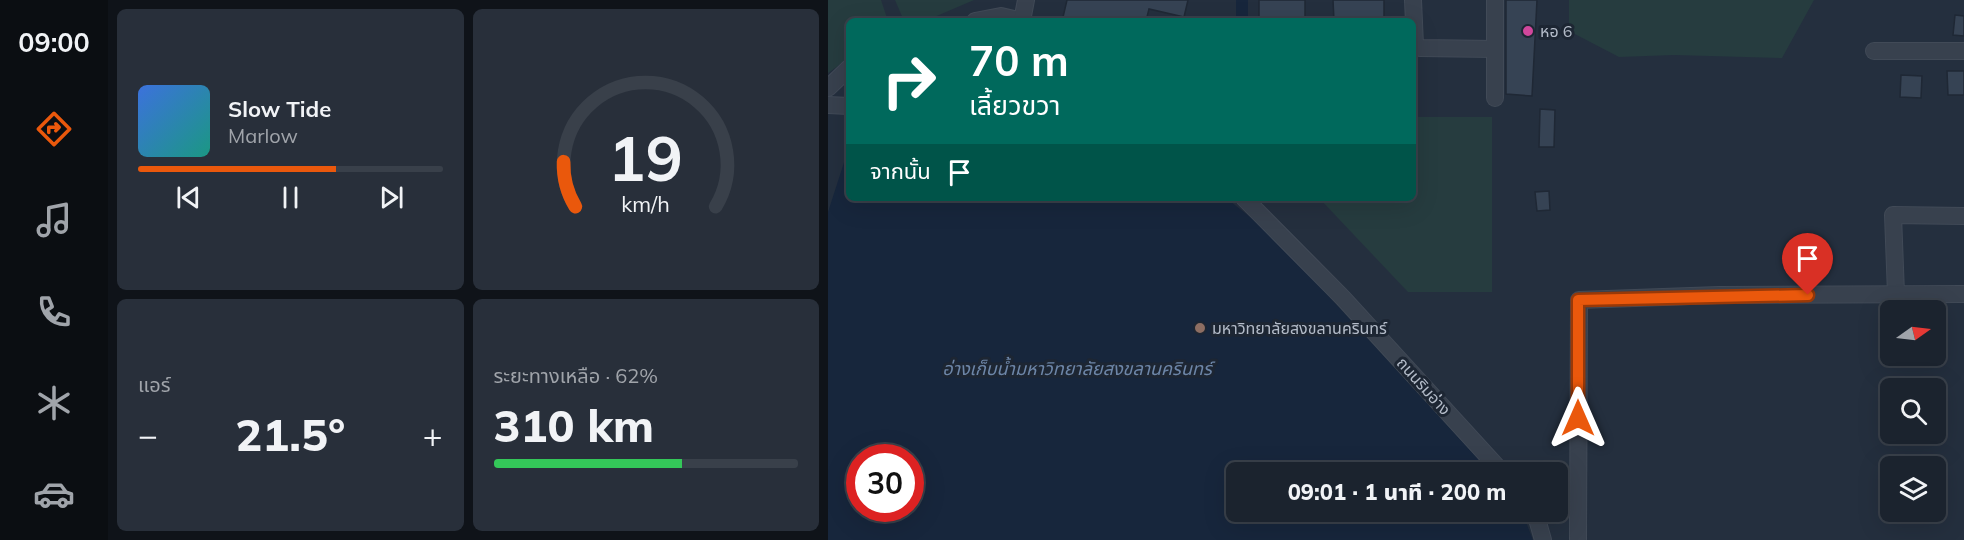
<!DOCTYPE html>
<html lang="th">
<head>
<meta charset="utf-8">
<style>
	:root { --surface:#1b232e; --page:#282f3a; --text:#f1f3f6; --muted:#a0a4aa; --line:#39404a; --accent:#ea580c }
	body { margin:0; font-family:Mulish,"Noto Sans Thai",sans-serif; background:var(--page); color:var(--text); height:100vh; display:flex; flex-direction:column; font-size:22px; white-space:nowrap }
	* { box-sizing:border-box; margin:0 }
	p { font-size:20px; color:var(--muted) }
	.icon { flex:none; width:33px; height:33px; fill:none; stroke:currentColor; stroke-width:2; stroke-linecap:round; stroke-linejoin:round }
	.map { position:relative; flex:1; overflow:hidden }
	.sheet { display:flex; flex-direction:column; gap:9px; padding:9px; background:#0f1319; width:720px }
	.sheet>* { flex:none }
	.guide { position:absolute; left:18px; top:18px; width:570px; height:183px; border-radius:9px; box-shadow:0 6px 24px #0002,0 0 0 2px var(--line); background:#00695c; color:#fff; overflow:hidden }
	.needle { width:39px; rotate:76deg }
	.tools { position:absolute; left:1052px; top:300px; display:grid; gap:12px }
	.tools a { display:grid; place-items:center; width:66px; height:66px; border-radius:9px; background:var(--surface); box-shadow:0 6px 24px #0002,0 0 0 2px var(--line); font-size:30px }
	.speed { position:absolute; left:18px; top:444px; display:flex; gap:12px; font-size:30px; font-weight:700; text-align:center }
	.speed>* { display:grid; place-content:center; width:78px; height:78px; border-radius:50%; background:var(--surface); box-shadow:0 6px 24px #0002,0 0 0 2px var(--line); line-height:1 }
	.speed .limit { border:9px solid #d22; background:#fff; color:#111 }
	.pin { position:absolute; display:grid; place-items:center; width:51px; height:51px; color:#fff; margin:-62px -26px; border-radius:50% 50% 50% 0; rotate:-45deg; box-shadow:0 0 6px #0007 }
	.pin .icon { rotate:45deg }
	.me { position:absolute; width:66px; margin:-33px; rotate:0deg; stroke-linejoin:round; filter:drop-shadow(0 0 4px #0008) }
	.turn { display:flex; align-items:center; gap:21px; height:126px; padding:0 24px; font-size:27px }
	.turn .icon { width:78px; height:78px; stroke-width:2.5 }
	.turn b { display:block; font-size:42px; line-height:51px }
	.then { display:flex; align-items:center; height:57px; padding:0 24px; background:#0003; gap:12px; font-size:22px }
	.big { font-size:45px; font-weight:800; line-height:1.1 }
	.sheet .card { flex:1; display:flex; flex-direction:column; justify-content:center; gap:9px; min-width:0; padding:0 21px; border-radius:9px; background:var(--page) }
	.sheet .dial { align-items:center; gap:0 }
	.dial svg { height:156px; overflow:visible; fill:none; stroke:var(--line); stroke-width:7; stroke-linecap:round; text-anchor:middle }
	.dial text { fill:var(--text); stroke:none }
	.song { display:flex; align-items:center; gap:18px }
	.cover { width:72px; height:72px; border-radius:9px; background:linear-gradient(135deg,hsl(220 70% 55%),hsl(170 70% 35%)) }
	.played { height:6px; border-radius:3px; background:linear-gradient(90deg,var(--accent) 65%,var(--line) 65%) }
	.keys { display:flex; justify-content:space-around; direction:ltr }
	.heat { display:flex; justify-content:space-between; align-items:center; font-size:33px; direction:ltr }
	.charge { height:9px; border-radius:4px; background:linear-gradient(90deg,#34c759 62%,var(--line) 0) }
	.sheet .tiles { flex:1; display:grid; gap:9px; grid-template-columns:repeat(2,1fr) }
	.trip { position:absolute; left:398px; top:462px; width:342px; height:60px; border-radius:9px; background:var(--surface); box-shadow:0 6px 24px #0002,0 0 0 2px var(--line); font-weight:800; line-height:60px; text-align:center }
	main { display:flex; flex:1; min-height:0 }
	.tab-bar { display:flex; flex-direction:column; width:108px; justify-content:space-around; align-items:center; background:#0b0e12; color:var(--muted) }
	.tab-bar .icon { width:42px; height:42px }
	.tab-bar .active { color:var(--accent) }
	.tab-bar b { font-size:27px; color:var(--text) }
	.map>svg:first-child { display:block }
	.green { fill:#263c3f }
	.water { fill:#17263c; fill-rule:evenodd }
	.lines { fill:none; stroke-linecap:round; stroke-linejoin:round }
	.canal { stroke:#17263c; stroke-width:12 }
	.building { fill:#364354; stroke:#1f2835; stroke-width:1.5 }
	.minor-casing { stroke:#414a57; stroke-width:18 }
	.minor { stroke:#38414e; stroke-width:16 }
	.route-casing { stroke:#983908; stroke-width:15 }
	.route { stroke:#ea580c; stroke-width:10 }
	.hotel-dot { fill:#d1479c; stroke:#1d2633; stroke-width:2 }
	.education-dot { fill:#8d6e63; stroke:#1d2633; stroke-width:2 }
	.labels { text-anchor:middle; stroke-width:6; stroke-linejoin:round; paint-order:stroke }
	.poi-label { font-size:16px; fill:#b4bcc9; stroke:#1d2633; text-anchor:start }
	.street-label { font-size:16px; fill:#b4bcc9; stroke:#1d2633 }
	.water-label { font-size:18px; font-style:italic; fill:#6d86a8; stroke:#1d2633 }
</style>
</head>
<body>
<main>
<nav class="tab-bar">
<b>09:00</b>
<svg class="icon active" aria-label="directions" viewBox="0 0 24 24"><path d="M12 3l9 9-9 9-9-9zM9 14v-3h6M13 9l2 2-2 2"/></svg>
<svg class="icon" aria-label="music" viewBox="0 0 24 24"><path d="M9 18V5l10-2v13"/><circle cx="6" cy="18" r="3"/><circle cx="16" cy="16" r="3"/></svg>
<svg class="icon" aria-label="phone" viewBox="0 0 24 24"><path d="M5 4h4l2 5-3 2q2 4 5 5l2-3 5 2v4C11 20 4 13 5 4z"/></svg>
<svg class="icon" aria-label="climate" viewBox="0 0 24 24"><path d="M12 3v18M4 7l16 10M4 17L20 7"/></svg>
<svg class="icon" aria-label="car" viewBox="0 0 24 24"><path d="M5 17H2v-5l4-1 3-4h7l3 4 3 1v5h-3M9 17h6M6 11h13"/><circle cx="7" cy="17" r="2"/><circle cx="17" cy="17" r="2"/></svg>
</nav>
<section class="sheet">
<div class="tiles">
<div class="card">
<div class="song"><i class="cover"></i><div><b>Slow Tide</b><p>Marlow</p></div></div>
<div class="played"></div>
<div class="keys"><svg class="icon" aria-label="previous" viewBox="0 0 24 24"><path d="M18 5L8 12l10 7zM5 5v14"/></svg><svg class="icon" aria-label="pause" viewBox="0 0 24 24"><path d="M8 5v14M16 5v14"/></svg><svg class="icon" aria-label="next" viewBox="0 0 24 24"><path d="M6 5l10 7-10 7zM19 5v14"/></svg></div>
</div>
<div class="card dial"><svg viewBox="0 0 100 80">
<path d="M14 69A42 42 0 1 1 86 69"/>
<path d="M14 69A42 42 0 0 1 8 46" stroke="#ea580c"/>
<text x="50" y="56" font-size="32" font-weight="700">19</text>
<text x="50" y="72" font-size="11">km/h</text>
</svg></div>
<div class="card"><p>แอร์</p>
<div class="heat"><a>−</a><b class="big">21.5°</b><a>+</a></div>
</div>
<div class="card"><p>ระยะทางเหลือ · 62%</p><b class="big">310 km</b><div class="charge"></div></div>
</div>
</section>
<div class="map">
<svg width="1136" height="540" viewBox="0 0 1136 540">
	<rect width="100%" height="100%" fill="#242f3e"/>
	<!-- green -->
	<g class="green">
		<path d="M 0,0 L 53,0 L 60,21 L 21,21 L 21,58 L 0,73 Z"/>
		<path d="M 67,0 L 146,0 L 97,21 L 76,21 Z"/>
		<path d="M 741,0 L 986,0 L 954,58 L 846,55 L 791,57 L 741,31 Z"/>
		<path d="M 585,117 L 664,117 L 664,292 L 580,292 L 491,198 L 585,198 Z"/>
	</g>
	<!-- water -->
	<path class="water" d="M 21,147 L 21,198 L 398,198 L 426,220 L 483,277 L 662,472 L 408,472 L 408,512 L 694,512 L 705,540 L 0,540 L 0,212 ZM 32,458 L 82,458 L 82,508 L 32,508 Z"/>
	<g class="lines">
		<!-- canal -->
		<path class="canal" d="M 414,21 L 414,0"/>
	</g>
	<!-- building -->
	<g class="building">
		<path d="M 239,0 L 360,0 L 356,17 L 321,9 L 318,21 L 250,21 L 235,17 Z"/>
		<rect x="431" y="0" width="46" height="21"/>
		<path d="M 505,0 L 556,0 L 556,21 L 506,21 Z"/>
		<path d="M 678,0 L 709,0 L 704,96 L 678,94 Z"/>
		<path d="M 1127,15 L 1136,16 L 1136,36 L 1125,35 Z"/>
		<path d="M 1119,71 L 1136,71 L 1136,95 L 1120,95 Z"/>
		<path d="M 1073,75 L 1094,76 L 1093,98 L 1072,97 Z"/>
		<path d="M 712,109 L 727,110 L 726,147 L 711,147 Z"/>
		<path d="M 721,191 L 722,210 L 709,211 L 707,192 Z"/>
	</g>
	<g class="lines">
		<!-- minor casing -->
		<g class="minor-casing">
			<g id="minor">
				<path d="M 585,0 L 587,45 L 592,48 L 667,49"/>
				<path d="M 147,21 L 173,16 L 195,21"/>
				<path d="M 194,21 L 198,0"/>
				<path d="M 1046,51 L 1136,51"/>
				<path d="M 0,88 L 21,68"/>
				<path d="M 667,98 L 667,0"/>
				<path d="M 0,105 L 21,106"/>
				<path d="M 416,198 L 515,298 L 674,472"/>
				<path d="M 1068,294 L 1065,215 L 1136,216"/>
				<path d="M 707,512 L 715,540"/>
				<path d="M 750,540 L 751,300 L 891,295 L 1136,294"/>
			</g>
		</g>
		<!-- minor -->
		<use href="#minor" class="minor"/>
	</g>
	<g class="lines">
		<!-- route casing -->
		<g class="route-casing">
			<path id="route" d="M 750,418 L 750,300 L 980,295"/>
		</g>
		<!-- route -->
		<use href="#route" class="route"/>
	</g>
	<!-- markers -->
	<circle class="hotel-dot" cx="700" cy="31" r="6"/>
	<circle class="education-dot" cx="372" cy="328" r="6"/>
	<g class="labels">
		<!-- poi labels -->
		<g class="poi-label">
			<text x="712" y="37">หอ 6</text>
			<text x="384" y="334">มหาวิทยาลัยสงขลานครินทร์</text>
		</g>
		<!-- street labels -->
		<g class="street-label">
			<text transform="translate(596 386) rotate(48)" y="6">ถนนริมอ่าง</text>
		</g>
		<!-- water labels -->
		<g class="water-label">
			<text x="249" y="375">อ่างเก็บน้ำมหาวิทยาลัยสงขลานครินทร์</text>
		</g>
	</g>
</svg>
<div class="tools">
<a><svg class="needle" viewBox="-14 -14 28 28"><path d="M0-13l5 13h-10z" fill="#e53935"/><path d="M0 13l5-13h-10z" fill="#a0a4aa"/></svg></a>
<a><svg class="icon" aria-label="search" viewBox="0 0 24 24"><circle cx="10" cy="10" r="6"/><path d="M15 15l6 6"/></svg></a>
<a><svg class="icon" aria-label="layers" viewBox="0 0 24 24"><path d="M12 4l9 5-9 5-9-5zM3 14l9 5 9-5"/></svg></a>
</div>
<div class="speed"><div class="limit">30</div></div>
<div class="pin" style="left:980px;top:295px;background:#d93025"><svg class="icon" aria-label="arrive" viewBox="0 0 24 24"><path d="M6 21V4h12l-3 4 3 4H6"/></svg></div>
<svg class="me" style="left:750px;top:418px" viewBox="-20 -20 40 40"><path d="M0-17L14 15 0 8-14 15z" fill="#ea580c" stroke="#fff" stroke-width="4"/></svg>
<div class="trip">09:01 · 1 นาที · 200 m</div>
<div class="guide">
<div class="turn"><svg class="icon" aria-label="right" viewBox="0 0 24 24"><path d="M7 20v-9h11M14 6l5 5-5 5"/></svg><div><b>70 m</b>เลี้ยวขวา</div></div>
<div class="then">จากนั้น<svg class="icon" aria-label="arrive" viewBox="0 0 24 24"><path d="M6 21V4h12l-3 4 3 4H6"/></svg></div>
</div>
</div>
</main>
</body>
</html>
